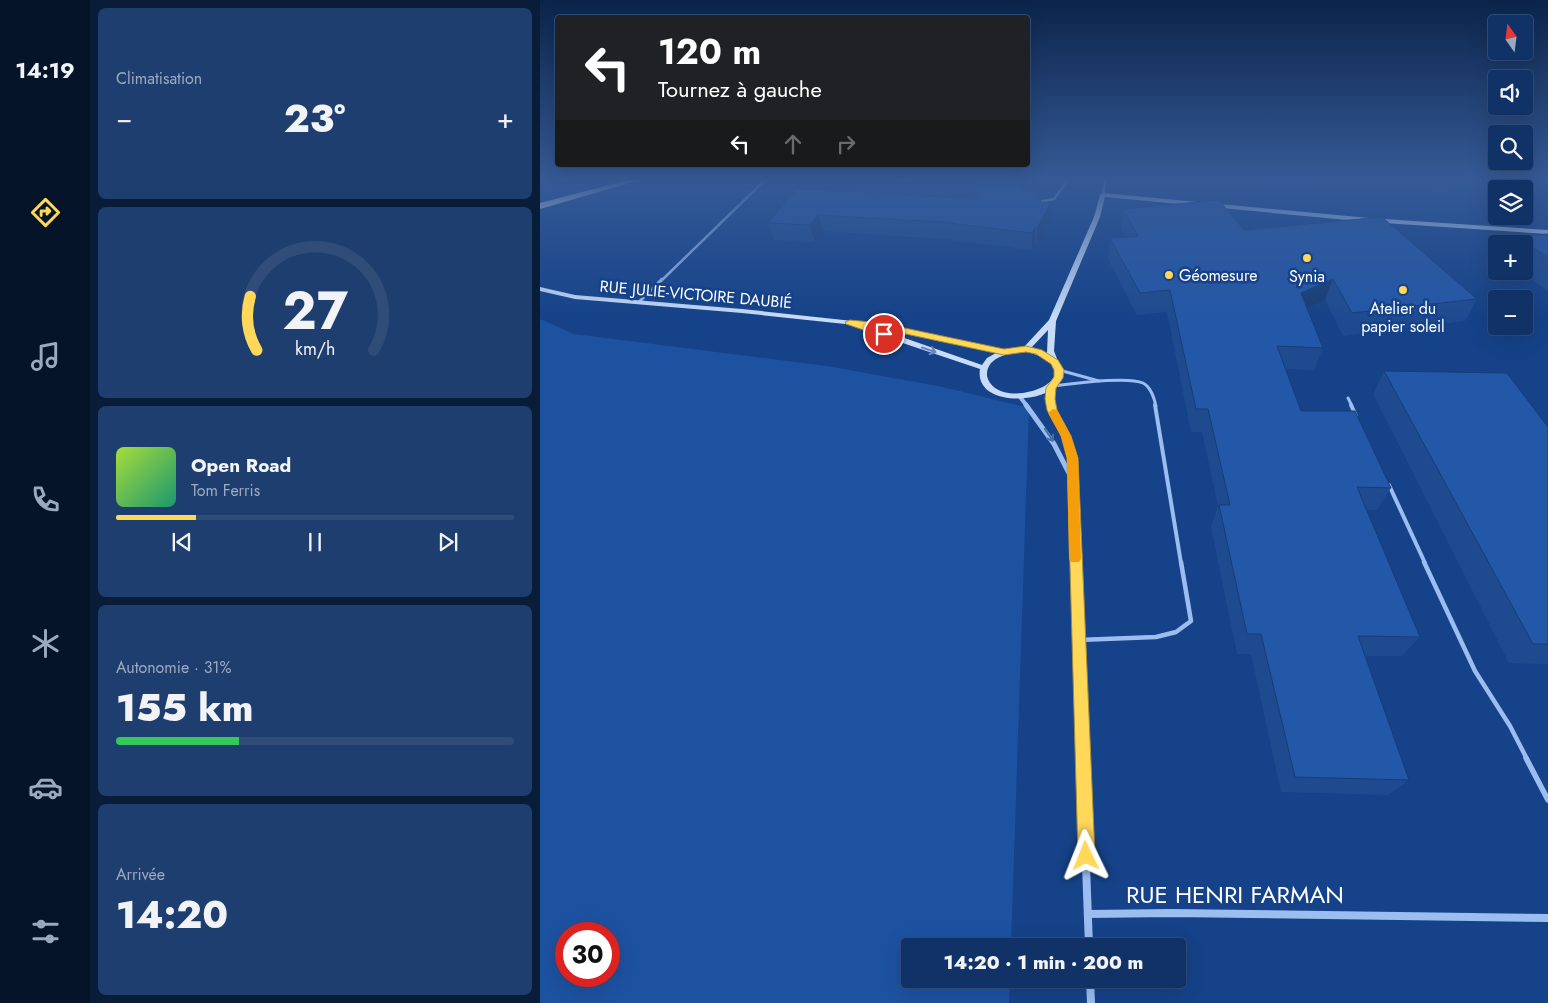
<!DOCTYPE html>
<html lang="fr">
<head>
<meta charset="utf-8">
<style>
	:root { --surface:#103266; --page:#1e3e6f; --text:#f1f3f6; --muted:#9caabf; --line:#304d7a; --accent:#ffd759 }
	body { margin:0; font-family:Jost,sans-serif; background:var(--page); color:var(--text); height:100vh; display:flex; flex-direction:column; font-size:19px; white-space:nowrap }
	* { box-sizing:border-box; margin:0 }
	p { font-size:16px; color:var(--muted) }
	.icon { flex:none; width:28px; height:28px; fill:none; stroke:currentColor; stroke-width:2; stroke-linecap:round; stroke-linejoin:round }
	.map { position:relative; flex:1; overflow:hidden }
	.details { display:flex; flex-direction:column; gap:8px; padding:8px; background:#091c38; width:450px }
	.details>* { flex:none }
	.top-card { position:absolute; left:15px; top:15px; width:475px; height:152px; border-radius:5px; box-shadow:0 5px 20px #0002,0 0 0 1px var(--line); background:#202124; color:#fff; overflow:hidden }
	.needle { width:32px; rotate:346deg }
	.controls { position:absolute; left:948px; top:15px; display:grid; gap:10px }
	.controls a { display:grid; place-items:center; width:45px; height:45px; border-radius:5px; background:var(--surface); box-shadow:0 5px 20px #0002,0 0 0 1px var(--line); font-size:25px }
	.speed { position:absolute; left:15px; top:922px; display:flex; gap:10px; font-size:25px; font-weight:700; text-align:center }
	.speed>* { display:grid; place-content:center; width:65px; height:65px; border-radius:50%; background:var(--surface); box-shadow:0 5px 20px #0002,0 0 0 1px var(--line); line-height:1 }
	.speed .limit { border:8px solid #d22; background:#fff; color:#111 }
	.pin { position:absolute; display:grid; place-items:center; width:42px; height:42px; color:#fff; margin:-21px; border:2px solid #fff; border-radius:50%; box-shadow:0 1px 5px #0007 }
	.me { position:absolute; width:55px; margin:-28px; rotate:358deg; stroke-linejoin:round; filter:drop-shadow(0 0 4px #0008) }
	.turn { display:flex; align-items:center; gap:18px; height:105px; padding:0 20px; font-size:22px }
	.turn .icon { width:65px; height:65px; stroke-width:2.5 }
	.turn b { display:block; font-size:35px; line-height:42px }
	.lanes { display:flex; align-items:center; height:48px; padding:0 20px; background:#0003; justify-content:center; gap:25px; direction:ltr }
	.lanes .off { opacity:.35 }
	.big { font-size:38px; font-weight:800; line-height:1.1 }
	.details .widget { flex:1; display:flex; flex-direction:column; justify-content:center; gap:8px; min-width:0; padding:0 18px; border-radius:8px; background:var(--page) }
	.details .dial { align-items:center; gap:0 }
	.dial svg { height:130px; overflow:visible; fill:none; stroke:var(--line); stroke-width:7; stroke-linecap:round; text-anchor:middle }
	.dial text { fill:var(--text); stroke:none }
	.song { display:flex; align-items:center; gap:15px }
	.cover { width:60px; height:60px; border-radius:8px; background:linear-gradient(135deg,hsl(80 70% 55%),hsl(160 70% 35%)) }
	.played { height:5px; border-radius:2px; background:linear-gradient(90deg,var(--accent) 20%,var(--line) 20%) }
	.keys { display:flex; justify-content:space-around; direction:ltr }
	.heat { display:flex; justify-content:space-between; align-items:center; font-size:28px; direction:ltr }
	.charge { height:8px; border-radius:4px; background:linear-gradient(90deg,#34c759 31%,var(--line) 0) }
	.trip { position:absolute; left:361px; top:938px; width:285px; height:50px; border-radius:5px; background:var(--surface); box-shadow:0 5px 20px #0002,0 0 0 1px var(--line); font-weight:800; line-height:50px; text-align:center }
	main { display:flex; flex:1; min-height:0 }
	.dock { display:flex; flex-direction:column; width:90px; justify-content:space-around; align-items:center; background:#061429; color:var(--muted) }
	.dock .icon { width:35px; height:35px }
	.dock .current { color:var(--accent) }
	.dock b { font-size:22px; color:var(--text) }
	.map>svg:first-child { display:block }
	.green { fill:#1d52a1; fill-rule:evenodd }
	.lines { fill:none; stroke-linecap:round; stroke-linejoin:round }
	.lane-far4 { stroke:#9bbdef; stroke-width:2.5 }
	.lane-far3 { stroke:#9bbdef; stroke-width:3 }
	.lane-far2 { stroke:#9bbdef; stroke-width:4 }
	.lane-far1 { stroke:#9bbdef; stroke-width:4.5 }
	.lane { stroke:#9bbdef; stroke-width:5.5 }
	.street-far4 { stroke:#9bbdef; stroke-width:3 }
	.street-far3 { stroke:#9bbdef; stroke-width:4 }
	.street-far2 { stroke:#9bbdef; stroke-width:5 }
	.street-far1 { stroke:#9bbdef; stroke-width:6 }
	.street { stroke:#9bbdef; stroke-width:8 }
	.secondary { fill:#c8dcfa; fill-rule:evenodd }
	.highway { fill:#fff; fill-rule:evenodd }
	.wall { fill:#1e4b90 }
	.shaded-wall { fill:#183d75 }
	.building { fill:#2357a7; stroke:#183d75 }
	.oneway { stroke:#6687bb }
	.oneway2 { stroke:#446dac }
	.route { fill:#ffd759; stroke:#a68c3a }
	.slow { fill:#f59e0b }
	.poi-dot { fill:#ffd759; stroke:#154288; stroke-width:2 }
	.labels { text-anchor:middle; stroke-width:5; stroke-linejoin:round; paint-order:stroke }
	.far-poi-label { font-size:16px; fill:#fff; stroke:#154288 }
	.far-street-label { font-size:16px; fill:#fff; stroke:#154288 }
	.near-street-label { font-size:24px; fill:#fff; stroke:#154288 }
</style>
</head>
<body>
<main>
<nav class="dock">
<b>14:19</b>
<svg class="icon current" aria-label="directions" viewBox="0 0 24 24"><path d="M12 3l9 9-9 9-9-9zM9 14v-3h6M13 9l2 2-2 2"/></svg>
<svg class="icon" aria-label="music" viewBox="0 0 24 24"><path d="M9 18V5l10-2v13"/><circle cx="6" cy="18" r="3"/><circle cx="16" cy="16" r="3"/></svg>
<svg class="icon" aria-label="phone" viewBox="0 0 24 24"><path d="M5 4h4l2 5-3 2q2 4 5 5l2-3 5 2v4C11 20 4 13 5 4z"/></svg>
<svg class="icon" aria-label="climate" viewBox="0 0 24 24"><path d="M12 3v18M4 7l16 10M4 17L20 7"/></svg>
<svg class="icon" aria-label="car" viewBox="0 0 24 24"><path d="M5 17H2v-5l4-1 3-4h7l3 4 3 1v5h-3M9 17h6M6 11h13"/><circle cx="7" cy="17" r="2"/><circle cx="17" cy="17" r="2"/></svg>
<svg class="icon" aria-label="filters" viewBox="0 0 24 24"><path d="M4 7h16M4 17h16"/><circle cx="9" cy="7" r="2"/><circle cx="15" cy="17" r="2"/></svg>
</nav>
<section class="details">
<div class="widget"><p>Climatisation</p>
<div class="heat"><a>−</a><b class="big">23°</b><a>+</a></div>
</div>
<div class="widget dial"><svg viewBox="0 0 100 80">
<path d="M14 69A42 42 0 1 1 86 69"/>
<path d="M14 69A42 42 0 0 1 10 36" stroke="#ffd759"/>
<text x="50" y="56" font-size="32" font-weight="700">27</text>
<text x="50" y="72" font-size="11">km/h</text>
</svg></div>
<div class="widget">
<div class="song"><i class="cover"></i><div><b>Open Road</b><p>Tom Ferris</p></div></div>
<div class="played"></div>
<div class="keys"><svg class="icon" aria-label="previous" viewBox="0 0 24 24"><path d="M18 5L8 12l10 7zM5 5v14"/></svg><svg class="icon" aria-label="pause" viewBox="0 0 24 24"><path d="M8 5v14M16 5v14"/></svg><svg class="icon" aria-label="next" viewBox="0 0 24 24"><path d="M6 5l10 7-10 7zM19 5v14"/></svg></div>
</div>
<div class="widget"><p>Autonomie · 31%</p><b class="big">155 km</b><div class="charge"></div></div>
<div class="widget"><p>Arrivée</p><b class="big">14:20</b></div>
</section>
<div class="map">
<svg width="1008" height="1003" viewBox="0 0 1008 1003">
	<rect width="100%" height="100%" fill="#154288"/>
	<!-- green -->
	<path class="green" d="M 0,319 L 34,334 L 287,366 L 403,387 L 489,408 L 471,946 L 370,946 L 370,979 L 470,979 L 469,1003 L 0,1003 ZM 26,934 L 69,934 L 69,976 L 26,976 Z"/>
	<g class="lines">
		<!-- lane-far4 -->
		<g class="lane-far4">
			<path d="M 364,180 L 366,180"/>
			<path d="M 499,202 L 514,199 L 528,180"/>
			<path d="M 121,281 L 225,180"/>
		</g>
		<!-- lane-far3 -->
		<g class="lane-far3">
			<path d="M 99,302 L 122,279"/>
			<path d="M 519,370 L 559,381"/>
			<path d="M 513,386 C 532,384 587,376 603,383 C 611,387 614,398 616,406"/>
			<path d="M 808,398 L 812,406"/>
		</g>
		<!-- lane-far2 -->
		<g class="lane-far2">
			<path d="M 615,405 L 641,563"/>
			<path d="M 811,405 L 816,416"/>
			<path d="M 849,485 L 885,563"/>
		</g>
		<!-- lane-far1 -->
		<g class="lane-far1">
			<path d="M 884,562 L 935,671 L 970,726 L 987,759"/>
			<path d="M 539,640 L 616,637 L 636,632 L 651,621 L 641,562"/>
		</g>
		<!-- lane -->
		<path class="lane" d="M 986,758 L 1008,800"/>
		<!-- street-far4 -->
		<path class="street-far4" d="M 563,195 L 565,180"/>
		<!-- street-far3 -->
		<g class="street-far3">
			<path d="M 511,388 L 512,406"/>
			<path d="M 480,397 L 487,406"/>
		</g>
		<!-- street-far2 -->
		<g class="street-far2">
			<path d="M 486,405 L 514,444 L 530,475"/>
			<path d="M 512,405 L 526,437 L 532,458 L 536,563"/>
		</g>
		<!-- street-far1 -->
		<path class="street-far1" d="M 536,562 L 542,759"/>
		<!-- street -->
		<g class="street">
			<path d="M 542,758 L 549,946"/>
			<path d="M 548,914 L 631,913 L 1008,918"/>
			<path d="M 550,979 L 551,1003"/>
		</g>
		<!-- secondary -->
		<path class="secondary" d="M 563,193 L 829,218 L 1008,230 L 1008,234 L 829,222 L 565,197 L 560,217 L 516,321 L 514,351 L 523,374 C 522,377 520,381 518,384 C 501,405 434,406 440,369 L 324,330 L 324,326 L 202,313 L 35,299 L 0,291 L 0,287 L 35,295 L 202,309 L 341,324 L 465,350 L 484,347 L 509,320 L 554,217 L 560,195 ZM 333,327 L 341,328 L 456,353 L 447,358 L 442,365 ZM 508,330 L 507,353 L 491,348 ZM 485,351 C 491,353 498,355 504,358 C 540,379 480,405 455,388 C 451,385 448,381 447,376 C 446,356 471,353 485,351 Z"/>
		<!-- highway -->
		<path class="highway" d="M 88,180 L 100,180 L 0,209 L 0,203 Z"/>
	</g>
	<!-- wall -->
	<g class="wall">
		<path d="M 432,180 L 493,180 L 494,183 L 494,189 L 511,219 L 498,244 L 495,244 L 492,250 L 403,239 L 283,231 L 275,242 L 234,240 L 228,223 L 257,189 L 436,199 Z"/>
		<path d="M 725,180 L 775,180 L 774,183 L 732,186 Z"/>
		<path d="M 874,180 L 1008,180 L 1008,188 L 999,182 L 893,193 Z"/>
		<path d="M 583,209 L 704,230 L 937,299 L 925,321 L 803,336 L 785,300 L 767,309 L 783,348 L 774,370 L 745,369 L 761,411 L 851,488 L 837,510 L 827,510 L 880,637 L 862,656 L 825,656 L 869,780 L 848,795 L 741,792 L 711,654 L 697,654 L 671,527 L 678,506 L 662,432 L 651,432 L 627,312 L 597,315 L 568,259 L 570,238 L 585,237 L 581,229 Z"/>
		<path d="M 1008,234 L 1008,292 L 981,271 L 984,271 L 984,244 L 973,244 L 978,237 Z"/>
		<path d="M 844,371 L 1008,427 L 1008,664 L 969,663 L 833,394 Z"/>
	</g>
	<!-- shaded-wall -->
	<g class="shaded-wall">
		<path d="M 494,183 L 494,198 L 481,189 L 482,185 Z"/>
		<path d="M 511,203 L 511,219 L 498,244 L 497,228 Z"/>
		<path d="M 278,215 L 283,231 L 275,242 L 270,225 Z"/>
		<path d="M 495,228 L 495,244 L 492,250 L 492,233 Z"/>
		<path d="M 793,279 L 785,300 L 753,315 L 761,293 Z"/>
	</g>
	<!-- building -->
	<g class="building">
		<path d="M 434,180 L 493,180 L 494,183 L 482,185 L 481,189 L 484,190 L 496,189 L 501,202 L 511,203 L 497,228 L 495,228 L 492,233 L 401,222 L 278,215 L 270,225 L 228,223 L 257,189 L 438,199 Z"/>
		<path d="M 679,200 L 704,230 L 842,217 L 937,299 L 812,313 L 793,279 L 761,293 L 783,348 L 737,346 L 761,411 L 815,411 L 851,488 L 817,487 L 880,637 L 818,636 L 869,780 L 755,777 L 721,634 L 707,634 L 679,505 L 690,505 L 668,409 L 656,409 L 630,290 L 600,293 L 570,238 L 598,236 L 583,209 Z"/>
		<path d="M 1008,234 L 1008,258 L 978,237 Z"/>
		<path d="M 844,371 L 967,373 L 1008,427 L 1008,644 L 993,644 Z"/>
	</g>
	<!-- one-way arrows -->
	<defs><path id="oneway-shaft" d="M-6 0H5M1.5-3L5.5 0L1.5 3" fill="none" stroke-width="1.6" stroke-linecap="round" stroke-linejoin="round" transform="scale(1.25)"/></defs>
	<use class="oneway" href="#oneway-shaft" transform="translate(389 350) rotate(19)"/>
	<use class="oneway2" href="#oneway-shaft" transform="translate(509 435) rotate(56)"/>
	<!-- sky -->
	<linearGradient id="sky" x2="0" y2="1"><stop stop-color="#0c244b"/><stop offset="0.56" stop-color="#355a96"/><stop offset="1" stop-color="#355a96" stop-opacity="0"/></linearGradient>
	<rect width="1008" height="320" fill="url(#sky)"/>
	<!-- route -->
	<path class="route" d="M 310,320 L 341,323 L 464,349 L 486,346 L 502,350 L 518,360 L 524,370 L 523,378 L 516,388 L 515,399 L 517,410 L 531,436 L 538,458 L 555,856 L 552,862 L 546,864 L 540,862 L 538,856 L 527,458 L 521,436 L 507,410 L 505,399 L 506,388 L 514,377 L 514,370 L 511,364 L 496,354 L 486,352 L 464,355 L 333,327 L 347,333 L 347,336 L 344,337 L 306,324 L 305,322 Z"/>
	<!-- slow -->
	<path class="slow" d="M 513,409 L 517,410 L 531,436 L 538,458 L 541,559 L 539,562 L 531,562 L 529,559 L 527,458 L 521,436 L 508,413 Z"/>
	<!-- markers -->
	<g class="poi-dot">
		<circle cx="767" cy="258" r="5"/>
		<circle cx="629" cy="275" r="5"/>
		<circle cx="863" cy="290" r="5"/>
	</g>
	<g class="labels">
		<!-- far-poi labels -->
		<g class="far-poi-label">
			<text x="639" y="281" text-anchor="start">Géomesure</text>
			<text x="767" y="282">Synia</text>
			<text x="863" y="314">Atelier du<tspan x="863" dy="18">papier soleil</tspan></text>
		</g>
		<!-- far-street labels -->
		<g class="far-street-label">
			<text transform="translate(156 294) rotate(5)" y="6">RUE JULIE-VICTOIRE DAUBIÉ</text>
		</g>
		<!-- near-street labels -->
		<g class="near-street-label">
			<text x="695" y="903">RUE HENRI FARMAN</text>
		</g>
	</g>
</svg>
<div class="controls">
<a><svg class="needle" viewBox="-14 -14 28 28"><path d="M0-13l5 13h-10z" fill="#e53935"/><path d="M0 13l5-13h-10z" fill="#9caabf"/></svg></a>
<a><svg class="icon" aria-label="sound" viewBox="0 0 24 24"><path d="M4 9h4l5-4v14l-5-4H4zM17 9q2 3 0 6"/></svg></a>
<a><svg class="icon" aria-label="search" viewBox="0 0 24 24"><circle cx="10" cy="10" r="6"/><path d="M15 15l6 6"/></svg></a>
<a><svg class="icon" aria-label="layers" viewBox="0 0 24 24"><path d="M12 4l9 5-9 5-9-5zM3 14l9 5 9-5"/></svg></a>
<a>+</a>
<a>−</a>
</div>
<div class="speed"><div class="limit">30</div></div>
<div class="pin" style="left:344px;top:334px;background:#d93025"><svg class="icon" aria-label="arrive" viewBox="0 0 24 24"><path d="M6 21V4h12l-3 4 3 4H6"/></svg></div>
<svg class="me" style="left:546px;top:856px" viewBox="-20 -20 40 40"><path d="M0-17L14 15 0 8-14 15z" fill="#ffd759" stroke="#fff" stroke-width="4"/></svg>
<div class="trip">14:20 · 1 min · 200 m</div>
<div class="top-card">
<div class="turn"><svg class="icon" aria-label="left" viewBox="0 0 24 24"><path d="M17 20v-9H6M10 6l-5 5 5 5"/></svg><div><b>120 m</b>Tournez à gauche</div></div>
<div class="lanes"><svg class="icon" aria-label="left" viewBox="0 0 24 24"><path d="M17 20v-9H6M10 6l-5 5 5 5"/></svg><svg class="icon off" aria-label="ahead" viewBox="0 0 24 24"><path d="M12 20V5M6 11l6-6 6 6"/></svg><svg class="icon off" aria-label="right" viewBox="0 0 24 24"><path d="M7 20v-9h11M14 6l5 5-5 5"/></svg></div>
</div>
</div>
</main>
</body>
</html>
